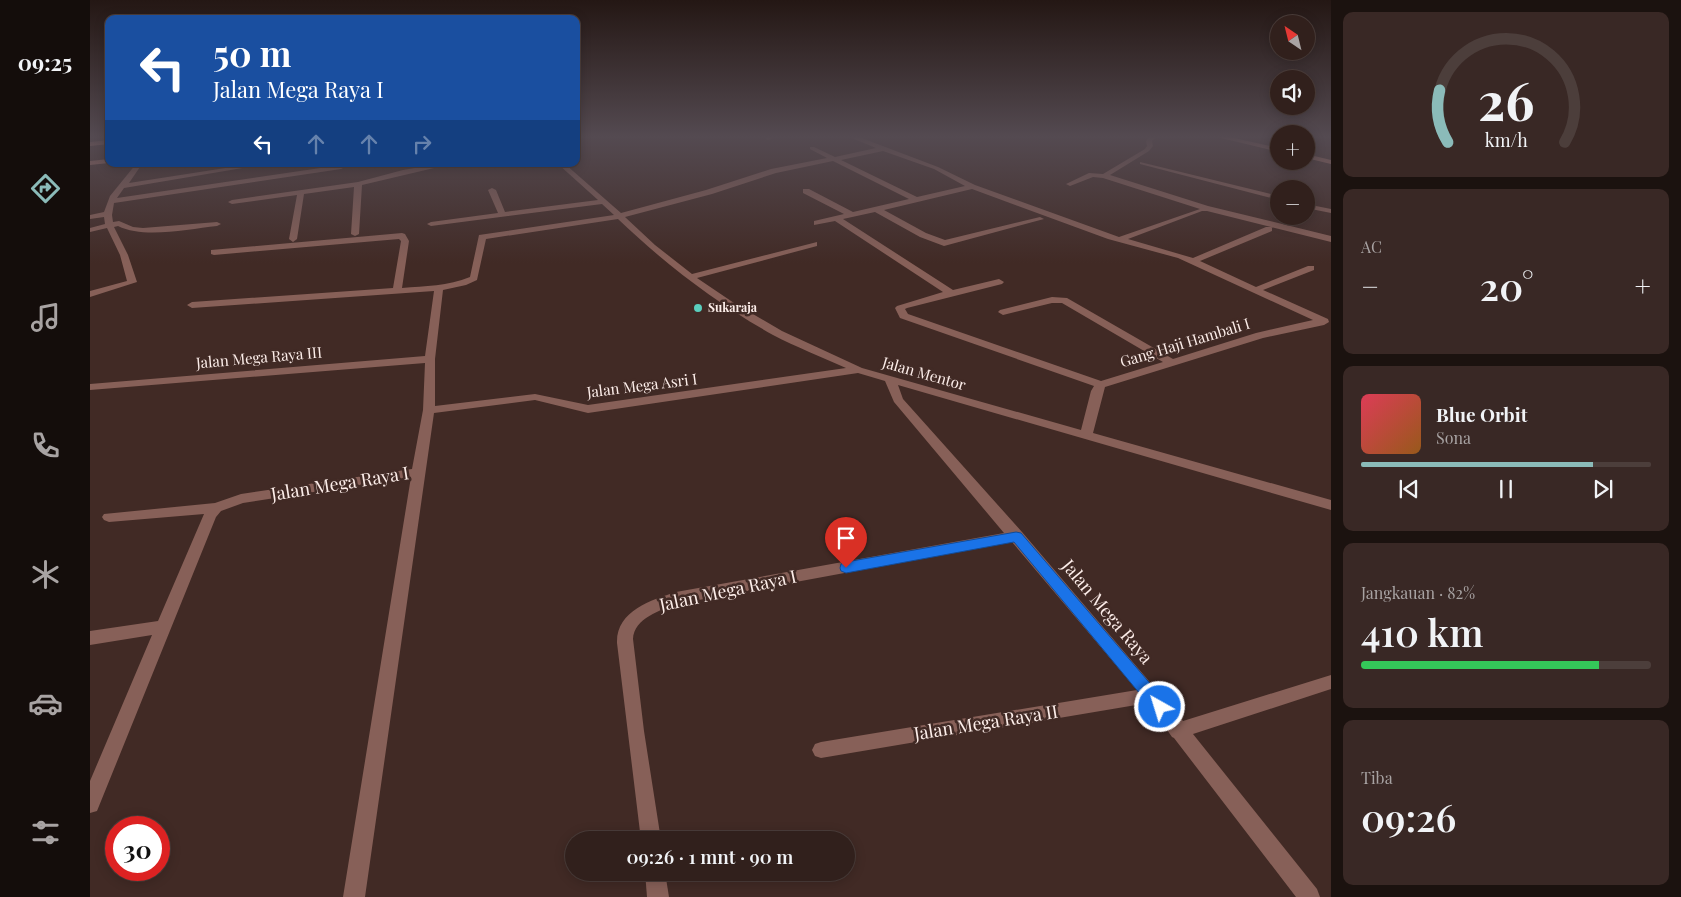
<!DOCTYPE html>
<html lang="id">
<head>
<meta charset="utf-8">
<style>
	:root { --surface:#31201c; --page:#392825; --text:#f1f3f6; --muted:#a8a3a3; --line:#4c3e3b; --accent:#8bbbb9 }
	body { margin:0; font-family:"Playfair Display",serif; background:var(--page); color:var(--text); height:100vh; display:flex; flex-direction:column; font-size:19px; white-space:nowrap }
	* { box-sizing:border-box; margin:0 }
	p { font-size:16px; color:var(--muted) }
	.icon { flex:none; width:28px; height:28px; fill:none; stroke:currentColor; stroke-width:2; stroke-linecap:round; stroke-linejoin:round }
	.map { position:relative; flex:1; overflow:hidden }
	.side { display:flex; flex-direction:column; gap:12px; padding:12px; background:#1b120f; width:350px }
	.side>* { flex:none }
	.hud { position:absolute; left:15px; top:15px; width:475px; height:152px; border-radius:10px; box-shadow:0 2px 12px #0003,0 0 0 1px var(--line); background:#1a4fa0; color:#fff; overflow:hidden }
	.needle { width:32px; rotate:325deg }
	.buttons { position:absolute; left:1180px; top:15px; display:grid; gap:10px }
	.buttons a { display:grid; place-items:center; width:45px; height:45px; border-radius:50%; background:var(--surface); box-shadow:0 2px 12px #0003,0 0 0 1px var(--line); font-size:25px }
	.speed { position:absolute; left:15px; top:816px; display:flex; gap:10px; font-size:25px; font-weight:700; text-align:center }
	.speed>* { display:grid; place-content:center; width:65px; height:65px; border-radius:50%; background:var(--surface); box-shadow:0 2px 12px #0003,0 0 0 1px var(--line); line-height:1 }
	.speed .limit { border:8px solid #d22; background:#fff; color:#111 }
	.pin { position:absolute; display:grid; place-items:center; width:42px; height:42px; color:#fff; margin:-51px -21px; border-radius:50% 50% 50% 0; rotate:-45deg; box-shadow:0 0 5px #0007 }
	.pin .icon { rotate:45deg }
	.me { position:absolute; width:55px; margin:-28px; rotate:321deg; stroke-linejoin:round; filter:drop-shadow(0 0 4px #0008) }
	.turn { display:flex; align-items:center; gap:18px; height:105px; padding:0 25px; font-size:22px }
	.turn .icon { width:65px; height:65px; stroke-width:2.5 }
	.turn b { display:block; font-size:35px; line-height:42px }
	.lanes { display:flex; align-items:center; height:48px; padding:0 25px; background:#0003; justify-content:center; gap:25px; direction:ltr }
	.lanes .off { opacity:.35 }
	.big { font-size:38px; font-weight:600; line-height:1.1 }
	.side .widget { flex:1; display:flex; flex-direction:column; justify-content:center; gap:8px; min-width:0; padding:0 18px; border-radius:10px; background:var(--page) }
	.side .dial { align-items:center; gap:0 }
	.dial svg { height:130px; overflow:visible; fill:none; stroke:var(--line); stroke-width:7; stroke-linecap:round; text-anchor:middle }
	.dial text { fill:var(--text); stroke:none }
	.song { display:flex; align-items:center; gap:15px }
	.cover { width:60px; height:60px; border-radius:8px; background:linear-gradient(135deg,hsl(350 70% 55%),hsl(30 70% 35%)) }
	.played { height:5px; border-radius:2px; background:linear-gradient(90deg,var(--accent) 80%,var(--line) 80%) }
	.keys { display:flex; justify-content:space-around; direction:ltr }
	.heat { display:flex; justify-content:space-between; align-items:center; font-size:28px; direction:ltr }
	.charge { height:8px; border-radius:4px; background:linear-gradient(90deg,#34c759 82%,var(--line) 0) }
	.trip { position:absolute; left:475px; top:831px; width:290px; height:50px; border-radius:25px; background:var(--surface); box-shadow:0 2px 12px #0003,0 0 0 1px var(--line); font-weight:600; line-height:50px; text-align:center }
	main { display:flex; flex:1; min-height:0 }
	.tab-bar { display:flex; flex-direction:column; width:90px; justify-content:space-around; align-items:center; background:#140d0b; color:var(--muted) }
	.tab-bar .icon { width:35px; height:35px }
	.tab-bar .active { color:var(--accent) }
	.tab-bar b { font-size:22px; color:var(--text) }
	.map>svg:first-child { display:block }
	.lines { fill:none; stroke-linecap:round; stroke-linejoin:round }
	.minor { fill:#876058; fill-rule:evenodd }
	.secondary { fill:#b77a6c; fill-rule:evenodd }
	.motorway { fill:#fe9f8a; fill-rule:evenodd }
	.route { fill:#1a73e8; stroke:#114b97 }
	.poi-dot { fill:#5acebd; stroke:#412a25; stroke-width:2 }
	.labels { text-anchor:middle; stroke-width:5; stroke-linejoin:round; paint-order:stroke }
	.far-poi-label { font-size:12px; font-weight:bold; fill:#fcede9; stroke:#412a25; text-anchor:start }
	.street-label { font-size:15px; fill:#fcede9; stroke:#412a25 }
	.near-street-label { font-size:18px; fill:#fcede9; stroke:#412a25 }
</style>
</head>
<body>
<main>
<nav class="tab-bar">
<b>09:25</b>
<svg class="icon active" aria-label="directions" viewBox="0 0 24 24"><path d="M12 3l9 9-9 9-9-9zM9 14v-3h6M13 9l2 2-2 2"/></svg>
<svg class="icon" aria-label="music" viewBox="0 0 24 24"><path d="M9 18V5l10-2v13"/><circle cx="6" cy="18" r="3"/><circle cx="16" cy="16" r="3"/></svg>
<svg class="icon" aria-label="phone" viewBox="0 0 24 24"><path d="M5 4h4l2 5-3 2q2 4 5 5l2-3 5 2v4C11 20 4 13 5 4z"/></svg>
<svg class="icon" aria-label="climate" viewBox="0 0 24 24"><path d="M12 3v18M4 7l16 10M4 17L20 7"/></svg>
<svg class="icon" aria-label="car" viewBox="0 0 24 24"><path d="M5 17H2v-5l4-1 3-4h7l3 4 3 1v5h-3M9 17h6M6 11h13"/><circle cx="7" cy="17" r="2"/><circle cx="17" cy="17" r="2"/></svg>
<svg class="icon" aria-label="filters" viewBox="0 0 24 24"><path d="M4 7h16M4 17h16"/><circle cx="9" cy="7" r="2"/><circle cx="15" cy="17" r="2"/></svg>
</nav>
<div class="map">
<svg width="1241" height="897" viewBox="0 0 1241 897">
	<rect width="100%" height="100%" fill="#412a25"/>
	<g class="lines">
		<!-- minor -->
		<g class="minor">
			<path d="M 686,137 L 678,140 L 675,138 L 675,137 Z"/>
			<path d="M 759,137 L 769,137 L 848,167 L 885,185 L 1029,237 L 1110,209 L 1013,178 L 1003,177 L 980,186 L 976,184 L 999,173 L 1013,174 L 1055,149 L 1057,146 L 1056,141 L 1059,137 L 1066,137 L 1062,141 L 1063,146 L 1059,151 L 1020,175 L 1118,206 L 1241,236 L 1241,242 L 1117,211 L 1112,211 L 1038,239 L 1103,258 L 1176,227 L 1182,227 L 1182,231 L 1110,261 L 1166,287 L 1218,266 L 1224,266 L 1224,270 L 1173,290 L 1238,319 L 1239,322 L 1234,325 L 1173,338 L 1015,387 L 1003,433 L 1241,500 L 1241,510 L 808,385 L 813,399 L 932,532 L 1093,721 L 1241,675 L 1241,689 L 1103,734 L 1227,889 L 1230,897 L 1206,897 L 1084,738 L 1082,737 L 1058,703 L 731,758 L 725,756 L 722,750 L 725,744 L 731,742 L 1047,690 L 922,542 L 587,604 C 571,610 544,618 543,639 L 554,731 L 571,840 L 551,840 L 527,643 C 526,611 561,600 586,592 L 914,533 L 804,402 L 795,381 L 768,373 L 498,413 L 445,400 L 344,413 L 275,897 L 253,897 L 321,477 L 153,503 L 131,511 L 126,517 L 7,811 L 0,813 L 0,781 L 62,635 L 0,645 L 0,631 L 68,621 L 114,514 L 19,522 L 14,520 L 12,517 L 14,514 L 125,503 L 151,494 L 322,469 L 333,410 L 335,363 L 0,390 L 0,384 L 335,356 L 344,291 L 102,308 L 97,305 L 102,302 L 303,288 L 311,241 L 309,239 L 124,255 L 121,254 L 121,250 L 312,233 L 315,234 L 319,241 L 312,288 C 335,286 358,286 380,277 L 389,235 L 524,215 L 512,204 L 341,226 L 337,224 L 341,222 L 408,213 L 398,190 L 402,188 L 406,190 L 415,212 L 508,200 L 468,164 L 475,164 L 531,213 L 616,190 L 681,169 L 737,158 L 720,149 L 720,147 L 724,147 L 745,157 L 786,148 ZM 793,151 L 844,169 L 875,186 L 827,197 L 751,160 ZM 743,161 L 819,199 L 763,212 L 719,189 L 713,189 L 713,193 L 754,214 L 724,221 L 724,225 L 745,221 L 853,292 L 807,306 L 805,308 L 810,318 L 1004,386 L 1001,391 L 991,430 L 772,368 L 692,331 L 644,303 L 607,278 L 727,246 L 727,242 L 602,274 L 565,245 L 535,217 L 622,194 L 686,173 ZM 882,189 L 1018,239 L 1088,258 L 1223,320 L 1166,333 L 1083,359 L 977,298 L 962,297 L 910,310 L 908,312 L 913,315 L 962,303 L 972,303 L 1073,362 L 1011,381 L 818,314 L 815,309 L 817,308 L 912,284 L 914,282 L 909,279 L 863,290 L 753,219 L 785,212 L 830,237 L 854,246 L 954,219 L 950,217 L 855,240 L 836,233 L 794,210 ZM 528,219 C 575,264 626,303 683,335 C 706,347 732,357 756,368 L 498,405 L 445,394 L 345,406 L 345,359 L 353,290 L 376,285 L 387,280 L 396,239 Z"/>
			<path d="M 1050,162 L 1189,196 L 1189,200 L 1050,164 Z"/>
			<path d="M 46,164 L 52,164 L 39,183 L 161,164 L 176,164 L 34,188 L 27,198 L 251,165 L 255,167 L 251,169 L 24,203 L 22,215 L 23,222 L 29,221 L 43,227 L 53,228 L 127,222 L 131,224 L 127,226 C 98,229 54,239 28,226 L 24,227 L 38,255 L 47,282 L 0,297 L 0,291 L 37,281 L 30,255 L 17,228 L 0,232 L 0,228 L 15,224 L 14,217 L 0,219 L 0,215 L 14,212 L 20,196 Z"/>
			<path d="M 348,164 L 361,164 L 272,185 L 269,234 L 265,236 L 261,234 L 264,187 L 214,194 L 207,239 L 203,242 L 199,239 L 207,195 L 142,204 L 138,202 L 142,200 L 268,182 L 313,170 Z"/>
			<path d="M 1216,204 L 1241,209 L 1241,213 L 1216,208 Z"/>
			<path d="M 555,872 L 575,872 L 579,897 L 557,897 Z"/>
		</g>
		<!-- secondary -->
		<g class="secondary">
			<path d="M 1127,137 L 1140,137 L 1189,148 L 1189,152 Z"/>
			<path d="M 1216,154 L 1241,160 L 1241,164 L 1216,158 Z"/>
			<path d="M 19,159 L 19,163 L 0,165 L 0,161 Z"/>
		</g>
		<!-- motorway -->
		<path class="motorway" d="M 19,140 L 19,144 L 0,146 L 0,142 Z"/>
	</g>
	<!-- sky -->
	<linearGradient id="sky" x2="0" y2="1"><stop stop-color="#241714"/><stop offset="0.52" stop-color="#544a51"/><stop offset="1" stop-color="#544a51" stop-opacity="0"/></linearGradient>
	<rect width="1241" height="263" fill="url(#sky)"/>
	<!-- route -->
	<path class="route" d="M 926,532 L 931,533 L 1076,702 L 1078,707 L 1076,712 L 1070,714 L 1065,712 L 924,542 L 756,573 L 751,571 L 750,568 L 751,564 L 756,562 Z"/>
	<!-- markers -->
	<circle class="poi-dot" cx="608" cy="308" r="5"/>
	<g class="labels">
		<!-- far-poi labels -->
		<g class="far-poi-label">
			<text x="618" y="312">Sukaraja</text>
		</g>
		<!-- street labels -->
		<g class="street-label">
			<text transform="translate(1095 343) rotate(-17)" y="5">Gang Haji Hambali I</text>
			<text transform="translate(169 358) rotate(-5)" y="5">Jalan Mega Raya III</text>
			<text transform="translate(834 374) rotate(16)" y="5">Jalan Mentor</text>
			<text transform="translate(552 386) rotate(-7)" y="5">Jalan Mega Asri I</text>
		</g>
		<!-- near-street labels -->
		<g class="near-street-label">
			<text transform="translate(250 484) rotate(-9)" y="6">Jalan Mega Raya I</text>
			<text transform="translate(638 591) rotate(-12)" y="6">Jalan Mega Raya I</text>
			<text transform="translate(1017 612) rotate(50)" y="6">Jalan Mega Raya</text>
			<text transform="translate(896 723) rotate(-9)" y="6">Jalan Mega Raya II</text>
		</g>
	</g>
</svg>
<div class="buttons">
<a><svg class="needle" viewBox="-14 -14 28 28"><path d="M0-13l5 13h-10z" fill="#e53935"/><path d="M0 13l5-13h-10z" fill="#a8a3a3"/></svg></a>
<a><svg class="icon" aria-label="sound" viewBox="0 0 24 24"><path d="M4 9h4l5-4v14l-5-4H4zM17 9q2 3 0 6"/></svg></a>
<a>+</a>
<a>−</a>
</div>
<div class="speed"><div class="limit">30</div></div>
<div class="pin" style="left:756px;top:568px;background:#d93025"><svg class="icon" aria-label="arrive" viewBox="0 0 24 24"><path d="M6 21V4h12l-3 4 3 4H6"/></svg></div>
<svg class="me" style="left:1070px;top:707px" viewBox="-20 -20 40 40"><circle r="17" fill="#1a73e8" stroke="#fff" stroke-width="3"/><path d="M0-11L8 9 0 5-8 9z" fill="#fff"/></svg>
<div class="trip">09:26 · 1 mnt · 90 m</div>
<div class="hud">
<div class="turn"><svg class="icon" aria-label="left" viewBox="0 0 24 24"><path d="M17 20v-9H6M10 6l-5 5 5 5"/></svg><div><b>50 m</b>Jalan Mega Raya I</div></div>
<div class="lanes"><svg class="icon" aria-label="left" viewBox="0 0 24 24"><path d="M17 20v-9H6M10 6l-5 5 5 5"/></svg><svg class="icon off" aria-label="ahead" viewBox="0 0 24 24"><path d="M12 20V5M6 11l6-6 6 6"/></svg><svg class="icon off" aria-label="ahead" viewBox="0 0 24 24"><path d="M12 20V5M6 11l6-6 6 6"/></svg><svg class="icon off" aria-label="right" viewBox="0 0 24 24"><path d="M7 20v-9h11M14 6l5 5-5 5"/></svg></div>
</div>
</div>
<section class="side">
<div class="widget dial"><svg viewBox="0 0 100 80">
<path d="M14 69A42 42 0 1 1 86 69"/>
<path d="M14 69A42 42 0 0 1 9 37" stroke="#8bbbb9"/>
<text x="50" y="56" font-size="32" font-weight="700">26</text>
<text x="50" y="72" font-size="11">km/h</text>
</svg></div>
<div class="widget"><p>AC</p>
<div class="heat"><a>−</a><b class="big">20°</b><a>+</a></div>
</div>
<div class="widget">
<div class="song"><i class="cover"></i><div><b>Blue Orbit</b><p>Sona</p></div></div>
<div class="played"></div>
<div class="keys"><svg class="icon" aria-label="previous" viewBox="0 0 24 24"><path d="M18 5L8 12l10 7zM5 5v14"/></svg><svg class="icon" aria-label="pause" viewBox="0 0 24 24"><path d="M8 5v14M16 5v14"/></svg><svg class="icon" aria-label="next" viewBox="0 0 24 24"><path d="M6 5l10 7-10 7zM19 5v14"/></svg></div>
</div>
<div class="widget"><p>Jangkauan · 82%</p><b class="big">410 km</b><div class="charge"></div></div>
<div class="widget"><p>Tiba</p><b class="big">09:26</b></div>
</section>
</main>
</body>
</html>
